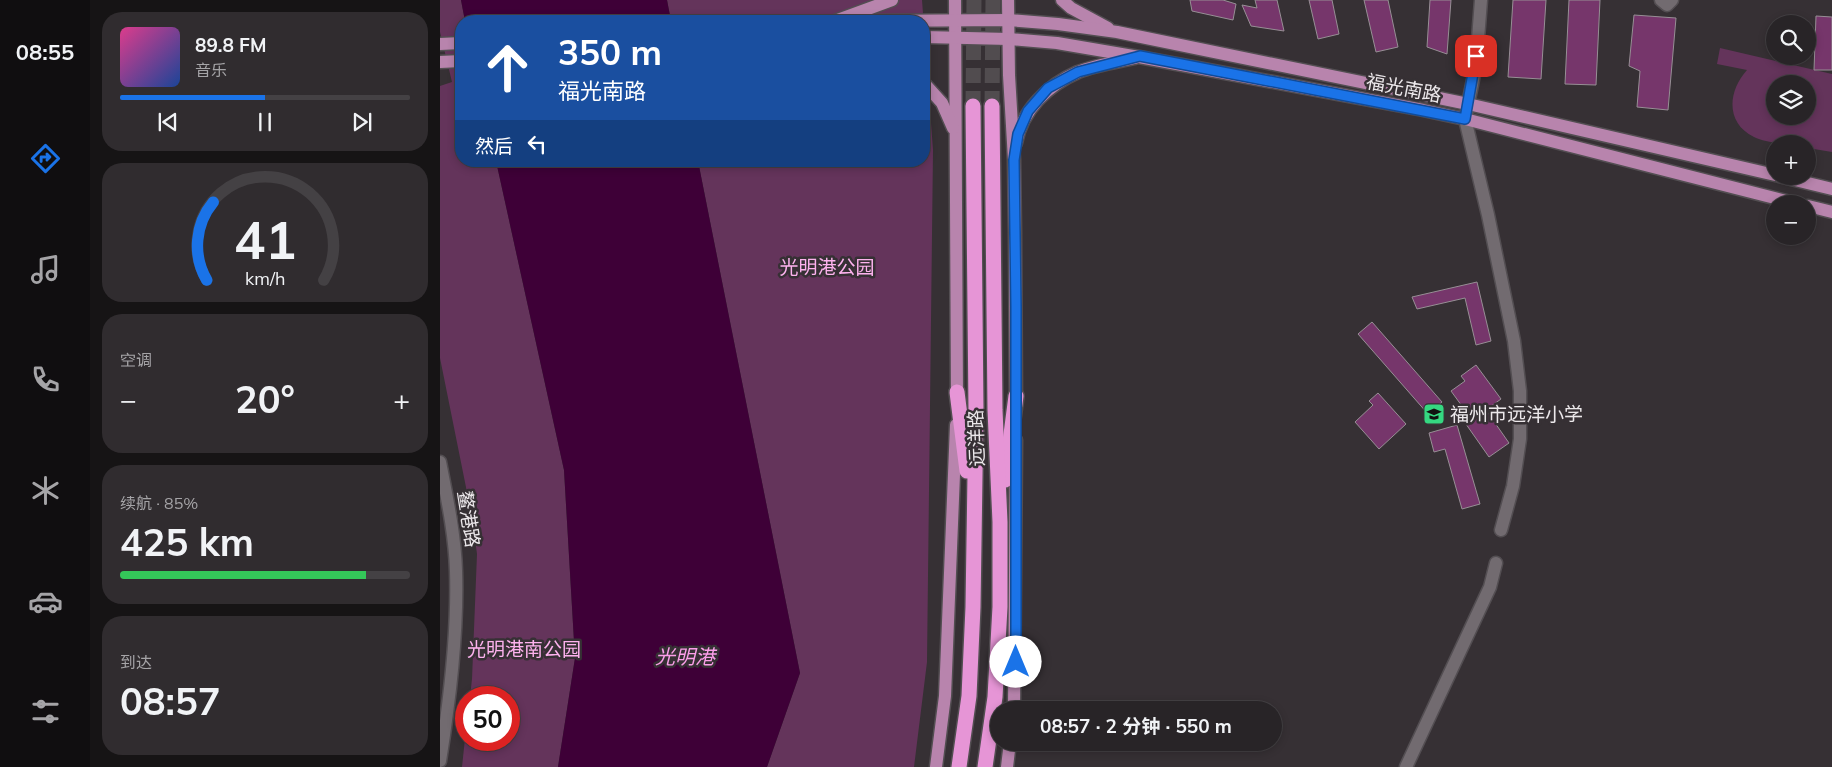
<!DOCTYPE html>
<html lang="zh">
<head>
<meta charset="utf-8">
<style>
	:root { --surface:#282427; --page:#302c2f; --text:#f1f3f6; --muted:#a5a4a7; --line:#444144; --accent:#1a73e8 }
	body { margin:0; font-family:Mulish,"Noto Sans SC",sans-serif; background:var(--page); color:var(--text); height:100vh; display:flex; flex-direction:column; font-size:19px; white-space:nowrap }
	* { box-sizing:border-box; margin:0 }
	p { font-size:16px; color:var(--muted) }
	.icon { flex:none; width:28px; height:28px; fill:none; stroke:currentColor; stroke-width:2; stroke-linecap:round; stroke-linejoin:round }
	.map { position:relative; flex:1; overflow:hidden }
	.drawer { display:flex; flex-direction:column; gap:12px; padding:12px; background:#161415; width:350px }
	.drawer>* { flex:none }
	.banner { position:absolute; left:15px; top:15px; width:475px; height:152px; border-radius:20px; box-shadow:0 2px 8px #0003,0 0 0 1px var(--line); background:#1a4fa0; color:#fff; overflow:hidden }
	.fabs { position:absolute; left:1326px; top:15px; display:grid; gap:10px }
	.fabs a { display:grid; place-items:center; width:50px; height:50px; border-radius:50%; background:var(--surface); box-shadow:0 2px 8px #0003,0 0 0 1px var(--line); font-size:25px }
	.speed { position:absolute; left:15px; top:686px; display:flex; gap:10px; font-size:25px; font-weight:700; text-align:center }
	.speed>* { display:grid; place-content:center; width:65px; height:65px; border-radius:50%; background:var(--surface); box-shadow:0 2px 8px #0003,0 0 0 1px var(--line); line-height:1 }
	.speed .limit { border:8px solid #d22; background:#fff; color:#111 }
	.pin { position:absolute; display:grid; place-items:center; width:42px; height:42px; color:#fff; margin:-21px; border-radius:10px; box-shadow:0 2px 8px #0006 }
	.me { position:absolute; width:55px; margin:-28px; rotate:0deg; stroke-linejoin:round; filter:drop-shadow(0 0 4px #0008) }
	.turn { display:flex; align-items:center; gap:18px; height:105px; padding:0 20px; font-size:22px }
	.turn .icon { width:65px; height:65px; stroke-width:2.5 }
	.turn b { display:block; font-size:35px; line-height:42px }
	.then { display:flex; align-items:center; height:48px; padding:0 20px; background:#0003; gap:10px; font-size:19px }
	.big { font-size:38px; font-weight:700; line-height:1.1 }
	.drawer .card { flex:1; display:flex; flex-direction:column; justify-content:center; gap:8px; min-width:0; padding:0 18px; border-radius:20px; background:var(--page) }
	.drawer .dial { align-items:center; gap:0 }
	.dial svg { height:130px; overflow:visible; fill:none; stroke:var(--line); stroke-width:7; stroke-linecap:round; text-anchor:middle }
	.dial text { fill:var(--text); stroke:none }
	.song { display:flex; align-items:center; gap:15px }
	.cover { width:60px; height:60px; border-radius:8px; background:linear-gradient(135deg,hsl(330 70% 55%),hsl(220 70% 35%)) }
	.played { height:5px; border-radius:2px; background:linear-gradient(90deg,var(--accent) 50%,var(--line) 50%) }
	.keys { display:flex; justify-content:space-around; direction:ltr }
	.heat { display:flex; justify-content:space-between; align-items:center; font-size:28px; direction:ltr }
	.charge { height:8px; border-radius:4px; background:linear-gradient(90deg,#34c759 85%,var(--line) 0) }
	.trip { position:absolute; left:550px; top:701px; width:292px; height:50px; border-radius:25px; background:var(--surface); box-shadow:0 2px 8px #0003,0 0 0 1px var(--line); font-weight:700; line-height:50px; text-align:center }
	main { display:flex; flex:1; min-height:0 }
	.menu { display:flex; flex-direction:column; width:90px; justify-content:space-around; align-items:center; background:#100e10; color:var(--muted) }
	.menu .icon { width:35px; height:35px }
	.menu .current { color:var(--accent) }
	.menu b { font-size:22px; color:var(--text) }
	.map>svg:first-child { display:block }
	.green { fill:#64345b; fill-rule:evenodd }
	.water { fill:#3e0037 }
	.building { fill:#76366b; stroke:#978f95 }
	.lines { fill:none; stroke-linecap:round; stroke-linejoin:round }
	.highway-tunnel { stroke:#514c4f; stroke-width:15; stroke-dasharray:15 8; stroke-linecap:butt }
	.minor-casing { stroke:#534e52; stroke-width:15 }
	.major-casing { stroke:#534e52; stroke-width:15 }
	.highway-casing { stroke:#534e52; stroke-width:18 }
	.minor { stroke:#726b70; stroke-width:12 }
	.major { stroke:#b884ad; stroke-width:12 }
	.highway { stroke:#e695d6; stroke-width:15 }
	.route-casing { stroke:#114b97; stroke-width:12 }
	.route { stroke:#1a73e8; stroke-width:9 }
	.labels { text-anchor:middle; stroke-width:5; stroke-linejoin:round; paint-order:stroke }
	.street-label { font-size:19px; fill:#ece8eb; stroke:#363034 }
	.park-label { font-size:19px; fill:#fdb2ee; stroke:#363034 }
	.poi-label { font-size:19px; fill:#ece8eb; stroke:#363034; text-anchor:start }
	.water-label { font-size:20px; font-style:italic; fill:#fb9ee9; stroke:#363034 }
</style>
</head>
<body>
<main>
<nav class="menu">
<b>08:55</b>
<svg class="icon current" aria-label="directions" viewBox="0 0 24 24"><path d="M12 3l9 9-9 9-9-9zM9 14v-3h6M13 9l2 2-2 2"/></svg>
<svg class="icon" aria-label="music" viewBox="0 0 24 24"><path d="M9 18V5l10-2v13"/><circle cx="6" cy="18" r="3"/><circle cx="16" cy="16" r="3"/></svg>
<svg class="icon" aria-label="phone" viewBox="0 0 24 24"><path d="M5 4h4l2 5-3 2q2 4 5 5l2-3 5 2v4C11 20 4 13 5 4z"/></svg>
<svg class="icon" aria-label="climate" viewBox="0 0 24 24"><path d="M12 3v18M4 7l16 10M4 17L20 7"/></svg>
<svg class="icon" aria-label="car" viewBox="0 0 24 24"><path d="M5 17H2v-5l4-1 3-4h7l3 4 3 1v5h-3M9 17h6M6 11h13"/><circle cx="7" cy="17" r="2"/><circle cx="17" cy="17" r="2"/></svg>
<svg class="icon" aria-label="filters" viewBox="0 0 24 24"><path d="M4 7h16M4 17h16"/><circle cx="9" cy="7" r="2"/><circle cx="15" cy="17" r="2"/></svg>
</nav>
<section class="drawer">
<div class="card">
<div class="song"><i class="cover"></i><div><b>89.8 FM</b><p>音乐</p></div></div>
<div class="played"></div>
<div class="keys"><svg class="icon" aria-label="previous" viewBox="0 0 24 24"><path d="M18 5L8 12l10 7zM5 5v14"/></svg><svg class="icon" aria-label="pause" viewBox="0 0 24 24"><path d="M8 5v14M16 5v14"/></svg><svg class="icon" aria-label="next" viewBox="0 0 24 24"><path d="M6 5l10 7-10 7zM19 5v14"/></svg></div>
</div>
<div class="card dial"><svg viewBox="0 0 100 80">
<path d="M14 69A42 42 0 1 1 86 69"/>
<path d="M14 69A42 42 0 0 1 18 21" stroke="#1a73e8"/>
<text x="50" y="56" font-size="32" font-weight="700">41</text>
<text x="50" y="72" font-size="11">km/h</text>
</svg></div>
<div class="card"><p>空调</p>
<div class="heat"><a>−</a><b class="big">20°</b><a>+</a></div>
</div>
<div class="card"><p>续航 · 85%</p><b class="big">425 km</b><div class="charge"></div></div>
<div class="card"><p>到达</p><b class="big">08:57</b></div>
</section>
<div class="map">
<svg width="1392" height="767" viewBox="0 0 1392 767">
	<rect width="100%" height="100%" fill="#363034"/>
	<!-- green -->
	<g class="green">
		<path d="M 0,0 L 21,0 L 25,21 L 21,21 L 21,161 L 56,161 L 124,470 L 135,658 L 118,767 L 22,767 L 26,729 L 26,740 L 69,740 L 69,698 L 30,697 L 32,679 L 37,554 L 32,517 L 0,358 L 0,86 L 12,82 L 0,32 Z"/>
		<path d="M 227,0 L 482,0 L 493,150 L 487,662 L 474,767 L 327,767 L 360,673 L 258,161 L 484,161 L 484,21 L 231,21 Z"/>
		<path d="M 1280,48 L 1392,74 L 1392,152 L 1368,148 L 1368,144 C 1352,144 1328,144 1314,137 C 1285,123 1288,91 1307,70 L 1277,64 ZM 1335,84 L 1368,84 L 1368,116 L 1335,116 Z"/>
	</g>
	<!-- water -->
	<g class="water">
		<path d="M 21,0 L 227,0 L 231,21 L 25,21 Z"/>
		<path d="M 56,161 L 258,161 L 360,673 L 327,767 L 118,767 L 135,658 L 124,470 Z"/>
	</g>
	<!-- building -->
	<g class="building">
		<path d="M 750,0 L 783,0 L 796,4 L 793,20 L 752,11 Z"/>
		<path d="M 815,0 L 837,0 L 844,31 L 811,26 L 802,5 L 817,8 Z"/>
		<path d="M 869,0 L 892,0 L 899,34 L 878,39 Z"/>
		<path d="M 924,0 L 948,0 L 958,47 L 936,52 Z"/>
		<path d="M 990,0 L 1011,0 L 1007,54 L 987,47 Z"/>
		<path d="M 1073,0 L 1106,0 L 1101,79 L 1068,77 Z"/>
		<path d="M 1129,0 L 1160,0 L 1156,85 L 1125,84 Z"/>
		<path d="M 1194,15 L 1236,18 L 1228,110 L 1197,107 L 1200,71 L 1189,66 Z"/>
		<path d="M 1376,16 L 1392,17 L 1392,70 L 1374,70 Z"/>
		<path d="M 1037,282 L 1051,341 L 1036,345 L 1025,298 L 977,309 L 972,297 Z"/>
		<path d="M 932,322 L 1002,402 L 988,414 L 918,334 Z"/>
		<path d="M 1036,365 L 1061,399 L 1046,410 L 1069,443 L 1049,457 L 1021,417 L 1027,413 L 1011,391 L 1025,381 L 1021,376 Z"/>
		<path d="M 938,393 L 966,424 L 939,449 L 915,422 L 933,405 L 929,401 Z"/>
		<path d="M 1017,425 L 1040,504 L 1022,509 L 1005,449 L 994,452 L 989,433 Z"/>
	</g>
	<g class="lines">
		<!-- highway-tunnel -->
		<g class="highway-tunnel">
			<path d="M 533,106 L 534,0"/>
			<path d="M 552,106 L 553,0"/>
		</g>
		<!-- minor casing -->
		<g class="minor-casing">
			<g id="minor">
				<path d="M 1041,0 L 1036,65 L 1025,119 L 1048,215 L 1074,341 L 1080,391 L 1080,439 L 1073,486 L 1061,530"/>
				<path d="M 1221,0 L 1227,5 L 1232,0"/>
				<path d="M 0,462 C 7,498 15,535 16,571 C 18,634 10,699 0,761"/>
				<path d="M 966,767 L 1050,587 L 1056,563"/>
			</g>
		</g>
		<!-- major casing -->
		<g class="major-casing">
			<g id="major">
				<path d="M 515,0 L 517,400"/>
				<path d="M 568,0 L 569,75 L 574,160 L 575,233 L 576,405"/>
				<path d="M 622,0 L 631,8 L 668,28"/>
				<path d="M 395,21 L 452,0"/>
				<path d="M 430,21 L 568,20 L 618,24 L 677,32 L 1028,104 L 1335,175"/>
				<path d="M 484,37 L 569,39 L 617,43 L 699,57 L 983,110 L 1025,119 L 1358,204"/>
				<path d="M 0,44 L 21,43"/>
				<path d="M 0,62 L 21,61"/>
				<path d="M 484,83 L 502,103 L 513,128"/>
				<path d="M 576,143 C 582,110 608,85 638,72 C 656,65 677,62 695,58"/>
				<path d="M 1339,176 L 1392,189"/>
				<path d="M 1368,206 L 1392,212"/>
				<path d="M 574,710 L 576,440"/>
				<path d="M 496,767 L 505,696 L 516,425"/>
				<path d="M 567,767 L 570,742"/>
			</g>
		</g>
		<!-- highway casing -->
		<g class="highway-casing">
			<g id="highway">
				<path d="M 517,392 L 527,471"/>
				<path d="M 565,480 L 576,396"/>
				<path d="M 519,767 L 529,696 L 533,607 L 536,410 L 533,106"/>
				<path d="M 545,767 L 555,697 L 560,607 L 560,522 L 555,410 L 552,106"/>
			</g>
		</g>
		<!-- minor -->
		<use href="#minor" class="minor"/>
		<!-- major -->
		<use href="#major" class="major"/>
		<!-- highway -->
		<use href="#highway" class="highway"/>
	</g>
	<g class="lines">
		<!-- route casing -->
		<g class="route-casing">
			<path id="route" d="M 576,662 L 576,306 L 574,160 L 578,134 L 588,111 L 608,88 L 638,72 L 700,56 L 1025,119 L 1036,56"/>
		</g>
		<!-- route -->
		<use href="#route" class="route"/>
	</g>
	<!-- icons -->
	<defs>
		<g id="school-square" transform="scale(1.125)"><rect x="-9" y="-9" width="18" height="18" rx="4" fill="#35d881" stroke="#363034"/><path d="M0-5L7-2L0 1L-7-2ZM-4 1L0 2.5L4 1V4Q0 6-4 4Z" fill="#111"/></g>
	</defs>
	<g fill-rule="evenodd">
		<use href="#school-square" x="994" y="414"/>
	</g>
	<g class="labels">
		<!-- street labels -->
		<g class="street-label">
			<text transform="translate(964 88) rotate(11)" y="7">福光南路</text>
			<text transform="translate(536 438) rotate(-92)" y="7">远洋路</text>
			<text transform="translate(29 519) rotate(81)" y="7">鳌港路</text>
		</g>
		<!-- park labels -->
		<g class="park-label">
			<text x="387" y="274">光明港公园</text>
			<text x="84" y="656">光明港南公园</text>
		</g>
		<!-- poi labels -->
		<g class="poi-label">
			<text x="1010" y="421">福州市远洋小学</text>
		</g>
		<!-- water labels -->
		<g class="water-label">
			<text x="245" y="664">光明港</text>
		</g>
	</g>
</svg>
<div class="fabs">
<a><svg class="icon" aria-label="search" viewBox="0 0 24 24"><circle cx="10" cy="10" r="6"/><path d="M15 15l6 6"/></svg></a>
<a><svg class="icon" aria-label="layers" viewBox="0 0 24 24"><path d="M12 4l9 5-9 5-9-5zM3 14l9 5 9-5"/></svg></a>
<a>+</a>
<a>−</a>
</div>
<div class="speed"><div class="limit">50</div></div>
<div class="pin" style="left:1036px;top:56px;background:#d93025"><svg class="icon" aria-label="arrive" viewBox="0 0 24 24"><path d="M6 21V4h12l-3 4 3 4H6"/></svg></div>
<svg class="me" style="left:576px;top:662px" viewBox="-20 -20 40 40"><circle r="19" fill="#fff"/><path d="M0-13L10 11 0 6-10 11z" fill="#1a73e8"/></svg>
<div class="trip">08:57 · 2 分钟 · 550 m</div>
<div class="banner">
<div class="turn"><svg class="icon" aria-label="ahead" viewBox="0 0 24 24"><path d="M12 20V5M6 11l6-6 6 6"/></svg><div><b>350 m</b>福光南路</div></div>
<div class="then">然后<svg class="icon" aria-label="left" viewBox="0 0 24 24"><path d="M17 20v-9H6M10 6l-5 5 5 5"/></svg></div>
</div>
</div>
</main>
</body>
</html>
